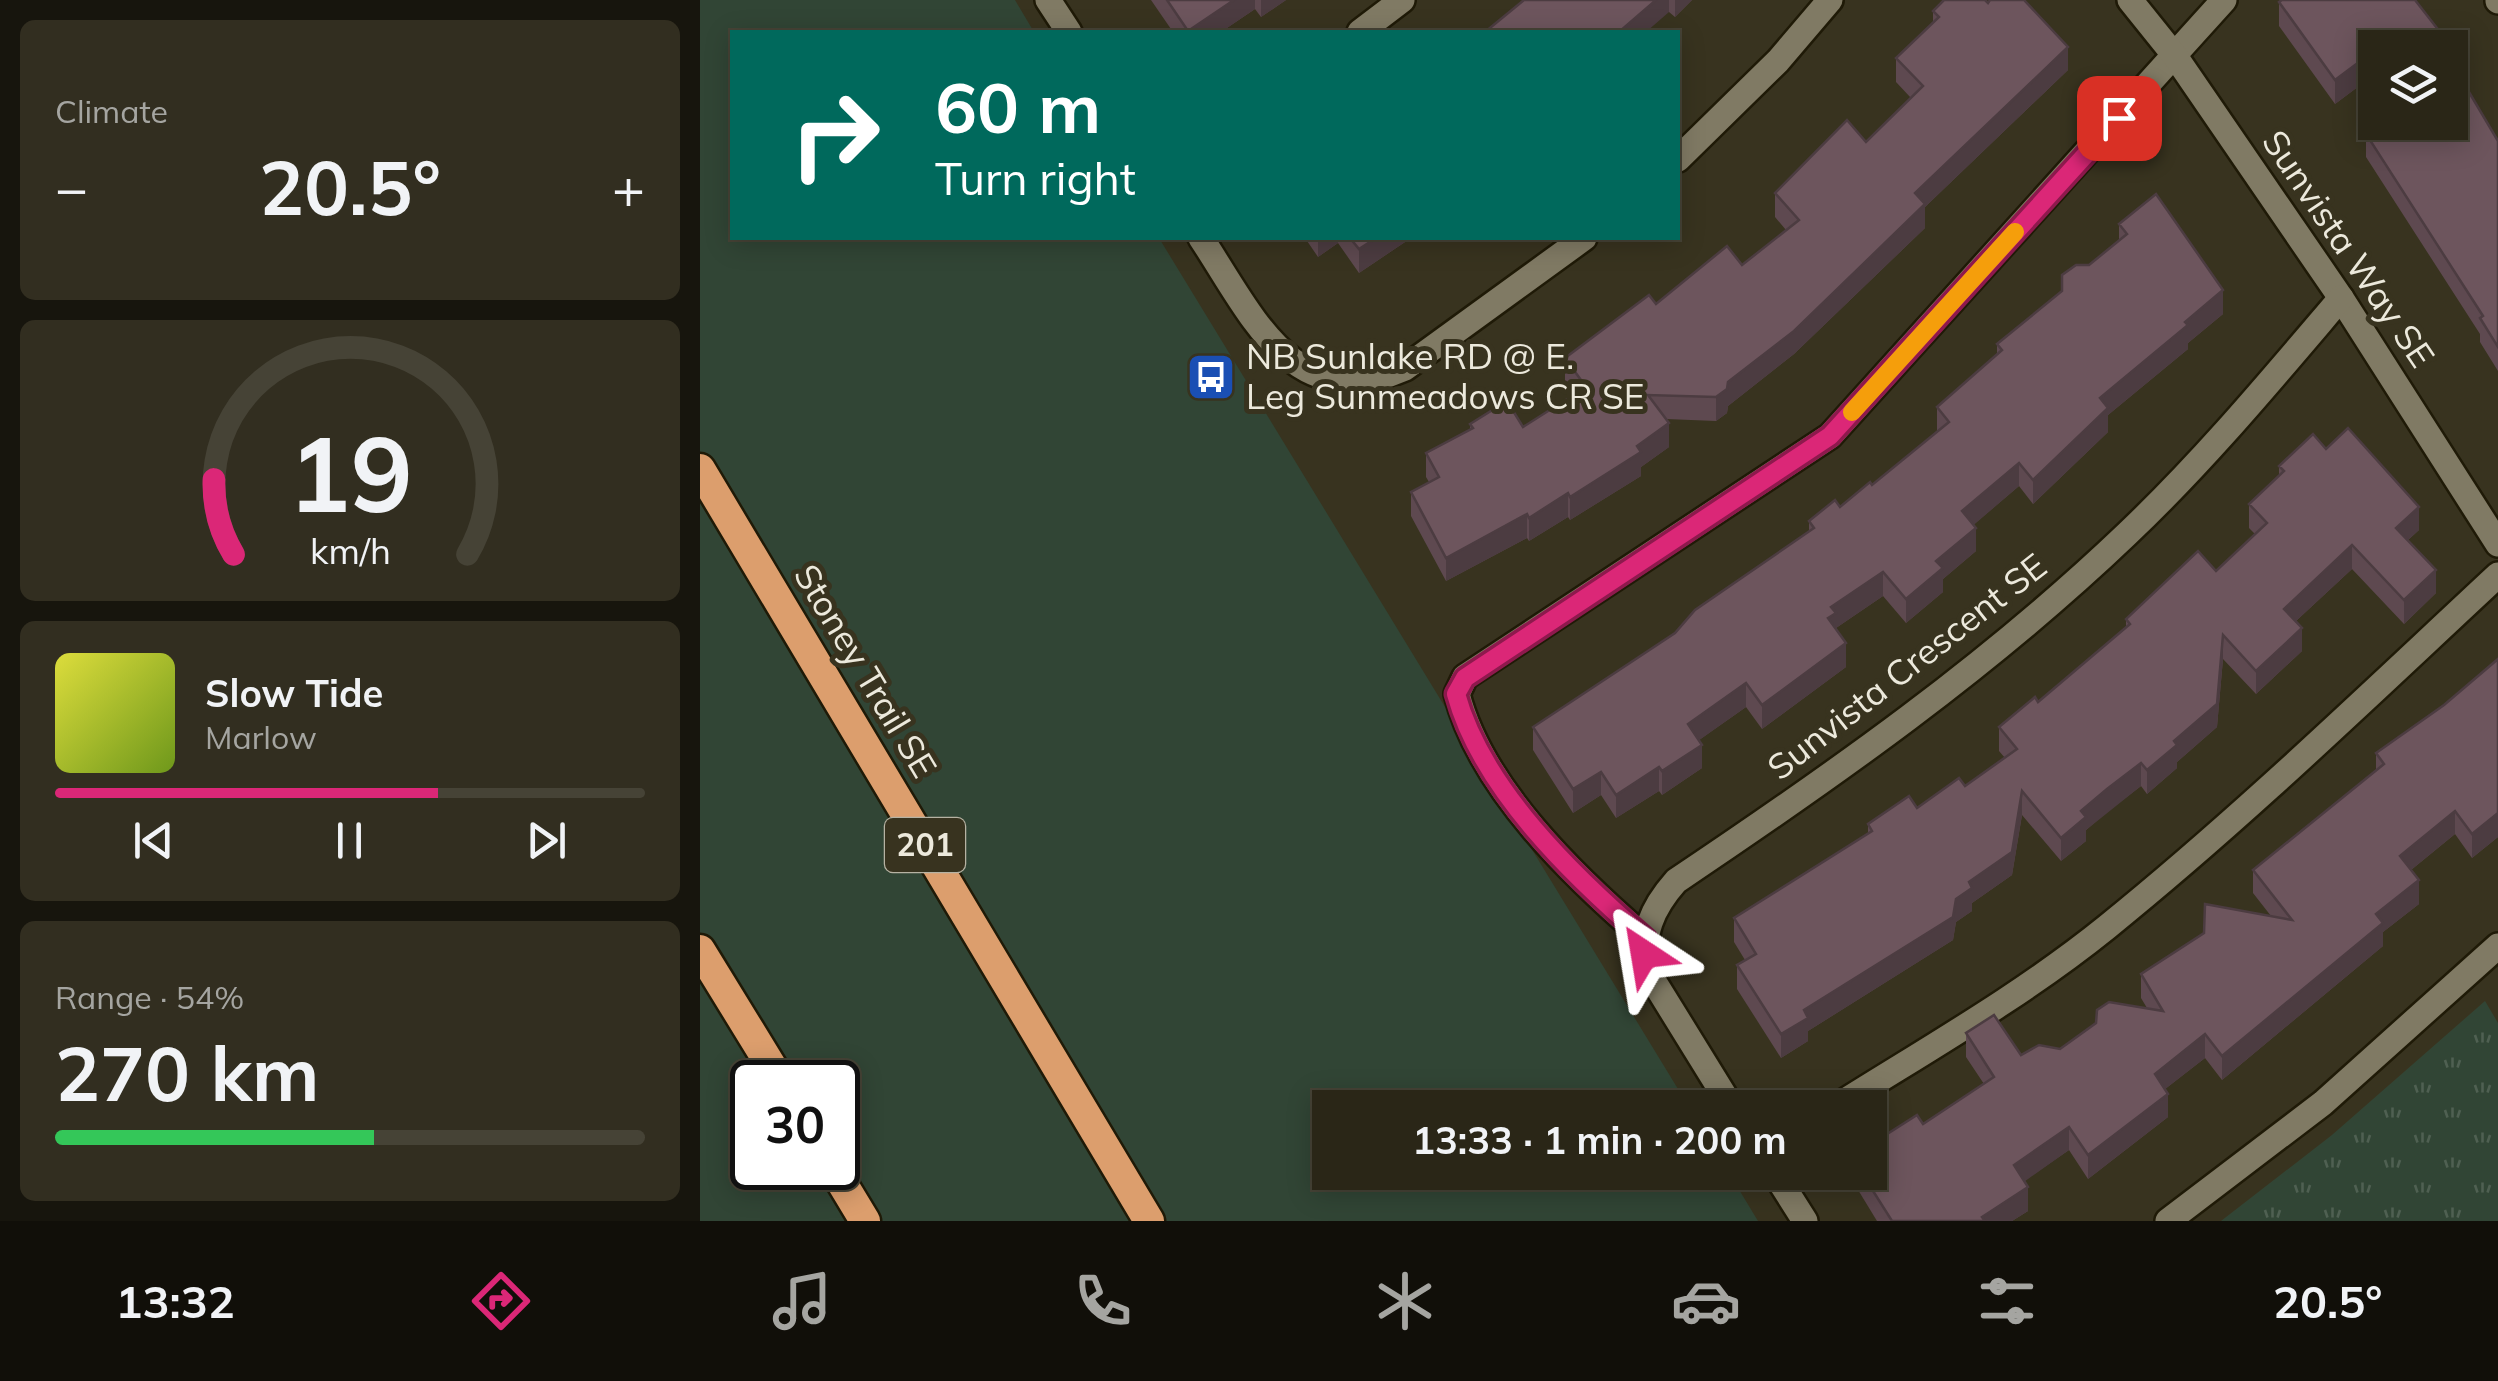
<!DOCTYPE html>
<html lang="en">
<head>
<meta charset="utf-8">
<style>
	:root { --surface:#2a2617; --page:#322e20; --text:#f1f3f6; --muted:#a5a5a1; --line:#464336; --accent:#db2777 }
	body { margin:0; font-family:Mulish,sans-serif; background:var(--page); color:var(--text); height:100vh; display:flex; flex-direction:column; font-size:38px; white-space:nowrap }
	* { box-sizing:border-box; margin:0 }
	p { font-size:32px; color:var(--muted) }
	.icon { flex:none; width:55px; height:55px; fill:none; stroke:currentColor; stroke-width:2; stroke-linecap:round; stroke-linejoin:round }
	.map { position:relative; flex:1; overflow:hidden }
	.details { display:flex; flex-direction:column; gap:20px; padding:20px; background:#17150d; width:700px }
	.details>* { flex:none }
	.top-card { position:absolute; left:30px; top:30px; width:950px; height:210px; border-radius:0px; box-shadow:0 5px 25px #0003,0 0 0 2px var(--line); background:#00695c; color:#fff; overflow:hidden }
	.tools { position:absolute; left:1658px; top:30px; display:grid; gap:20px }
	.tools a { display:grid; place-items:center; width:110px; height:110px; border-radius:0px; background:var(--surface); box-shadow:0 5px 25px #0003,0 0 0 2px var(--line); font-size:50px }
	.speed { position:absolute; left:30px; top:1060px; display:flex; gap:20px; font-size:50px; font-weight:700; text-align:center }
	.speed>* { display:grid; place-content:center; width:130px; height:130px; border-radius:50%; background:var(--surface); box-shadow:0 5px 25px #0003,0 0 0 2px var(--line); line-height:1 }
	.speed .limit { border:5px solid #111; border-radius:15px; background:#fff; color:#111 }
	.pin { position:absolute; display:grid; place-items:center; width:85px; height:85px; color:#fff; margin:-42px; border-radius:20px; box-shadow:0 5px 15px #0006 }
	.me { position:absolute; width:110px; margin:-55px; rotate:327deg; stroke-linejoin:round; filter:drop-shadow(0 0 8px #0008) }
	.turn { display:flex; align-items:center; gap:35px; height:210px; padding:0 40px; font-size:45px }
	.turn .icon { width:130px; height:130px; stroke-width:2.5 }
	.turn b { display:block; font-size:70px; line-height:85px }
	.big { font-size:75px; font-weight:700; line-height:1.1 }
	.details .widget { flex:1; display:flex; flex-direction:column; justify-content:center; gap:15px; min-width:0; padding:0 35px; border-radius:15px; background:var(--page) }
	.details .dial { align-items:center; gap:0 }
	.dial svg { height:260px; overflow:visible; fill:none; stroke:var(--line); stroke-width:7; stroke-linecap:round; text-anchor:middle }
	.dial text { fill:var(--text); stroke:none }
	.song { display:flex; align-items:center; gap:30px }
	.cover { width:120px; height:120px; border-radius:15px; background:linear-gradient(135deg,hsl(60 70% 55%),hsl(80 70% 35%)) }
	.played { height:10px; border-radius:5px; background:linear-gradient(90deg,var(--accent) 65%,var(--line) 65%) }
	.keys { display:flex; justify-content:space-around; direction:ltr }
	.heat { display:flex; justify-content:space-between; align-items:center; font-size:55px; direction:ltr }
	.charge { height:15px; border-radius:8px; background:linear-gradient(90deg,#34c759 54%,var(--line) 0) }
	.trip { position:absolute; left:612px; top:1090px; width:575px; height:100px; border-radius:0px; background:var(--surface); box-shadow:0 5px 25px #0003,0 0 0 2px var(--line); font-weight:700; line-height:100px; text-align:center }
	.dock { display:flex; height:160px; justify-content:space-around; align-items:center; background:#110f09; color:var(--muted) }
	.dock .icon { width:70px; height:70px }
	.dock .current { color:var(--accent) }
	.dock b { font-size:45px; color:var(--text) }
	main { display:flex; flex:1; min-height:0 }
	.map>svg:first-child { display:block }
	.green { fill:#314535; fill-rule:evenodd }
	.park { fill:url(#park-tufts) }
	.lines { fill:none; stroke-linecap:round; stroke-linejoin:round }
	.service-casing { stroke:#1f1a07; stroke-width:30 }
	.minor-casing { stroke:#1f1a07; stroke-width:30 }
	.motorway-casing { stroke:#1f1a07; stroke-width:35 }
	.service { stroke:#807a64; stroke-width:25 }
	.minor { stroke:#807a64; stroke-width:25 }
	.motorway { stroke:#dc9e6d; stroke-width:30 }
	.wall { fill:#5e4950 }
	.shaded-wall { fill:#4c3c41 }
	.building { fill:#6d555d; stroke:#4c3c41; stroke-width:2.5 }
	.route-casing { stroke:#8e194d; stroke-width:25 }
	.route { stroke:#db2777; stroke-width:18 }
	.slow { stroke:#f59e0b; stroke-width:18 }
	.labels { text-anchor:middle; stroke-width:10; stroke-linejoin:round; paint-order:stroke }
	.shield { fill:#38331f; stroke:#b6b2a3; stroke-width:2.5 }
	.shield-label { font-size:32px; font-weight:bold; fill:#ece9dc }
	.street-label { font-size:35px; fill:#ece9dc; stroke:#38331f }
	.poi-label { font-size:35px; fill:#ece9dc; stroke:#38331f; text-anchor:start }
</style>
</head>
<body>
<main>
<section class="details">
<div class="widget"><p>Climate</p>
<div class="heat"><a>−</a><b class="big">20.5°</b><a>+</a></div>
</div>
<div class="widget dial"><svg viewBox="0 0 100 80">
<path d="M14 69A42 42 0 1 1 86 69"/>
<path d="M14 69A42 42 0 0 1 8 46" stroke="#db2777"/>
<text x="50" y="56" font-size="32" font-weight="700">19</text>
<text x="50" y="72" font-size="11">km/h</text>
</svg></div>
<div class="widget">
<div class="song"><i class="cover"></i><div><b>Slow Tide</b><p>Marlow</p></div></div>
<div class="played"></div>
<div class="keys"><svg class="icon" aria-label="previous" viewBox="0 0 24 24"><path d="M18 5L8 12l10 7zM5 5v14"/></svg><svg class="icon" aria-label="pause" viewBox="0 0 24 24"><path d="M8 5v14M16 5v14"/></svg><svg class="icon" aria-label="next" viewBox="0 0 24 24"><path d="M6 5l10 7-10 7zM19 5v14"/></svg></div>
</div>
<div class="widget"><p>Range · 54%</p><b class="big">270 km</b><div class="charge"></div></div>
</section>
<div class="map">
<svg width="1798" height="1221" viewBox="0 0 1798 1221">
	<defs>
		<pattern id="park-tufts" width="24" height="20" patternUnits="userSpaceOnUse" patternTransform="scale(2.5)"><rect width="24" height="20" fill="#314535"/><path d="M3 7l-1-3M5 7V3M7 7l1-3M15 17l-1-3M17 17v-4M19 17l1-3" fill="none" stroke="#4f6052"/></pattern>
	</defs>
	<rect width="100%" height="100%" fill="#38331f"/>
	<!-- green -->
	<path class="green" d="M 0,0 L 315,0 L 334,32 L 32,32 L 32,238 L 459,238 L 989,1107 L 630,1108 L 630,1172 L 1029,1173 L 1058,1221 L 0,1221 ZM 52,1082 L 138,1082 L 138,1168 L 52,1168 Z"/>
	<!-- park -->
	<path class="park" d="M 1785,1001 L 1798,1023 L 1798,1221 L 1521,1221 L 1632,1135 Z"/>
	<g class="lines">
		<!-- service casing -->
		<g class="service-casing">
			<g id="service">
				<path d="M 1798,0 L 1798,1"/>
				<path d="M 660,32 L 702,0"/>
				<path d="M 946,939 C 874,877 781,788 757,694 L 765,677 L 1130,436 L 1524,0"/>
				<path d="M 1134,1108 C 1226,1050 1323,995 1407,927 C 1543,817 1670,694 1798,575"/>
			</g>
		</g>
		<!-- minor casing -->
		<g class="minor-casing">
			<g id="minor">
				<path d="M 348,0 L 369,32"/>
				<path d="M 1430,0 L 1475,56 L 1641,298 L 1798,544"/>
				<path d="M 978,159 L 1078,61 L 1130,0"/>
				<path d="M 501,238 C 552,315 594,417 705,368 L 884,238"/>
				<path d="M 1032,1108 L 948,972 C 940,935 952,908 976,881 C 1134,775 1289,666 1427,534 C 1504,461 1572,379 1641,298"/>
				<path d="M 1074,1172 L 1105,1221"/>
				<path d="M 1468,1221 L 1623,1103 L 1798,946"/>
			</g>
		</g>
		<!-- motorway casing -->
		<g class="motorway-casing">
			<g id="motorway">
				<path d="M 0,469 L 449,1221"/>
				<path d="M 0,950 L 81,1082"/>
				<path d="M 133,1168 L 165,1221"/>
			</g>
		</g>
		<!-- service -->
		<use href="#service" class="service"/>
		<!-- minor -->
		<use href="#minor" class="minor"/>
		<!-- motorway -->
		<use href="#motorway" class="motorway"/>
	</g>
	<!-- wall -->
	<g class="wall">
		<path d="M 451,0 L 586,0 L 561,17 L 555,9 L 521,32 L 473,32 Z"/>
		<path d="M 824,0 L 992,0 L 975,17 L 969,12 Z"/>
		<path d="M 1579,2 L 1675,48 L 1675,94 L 1667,80 L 1635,104 L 1579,26 Z"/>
		<path d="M 1233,11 L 1368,70 L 1225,207 L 1225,228 L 1094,354 L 1028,406 L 1027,413 L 1016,421 L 966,419 L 969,447 L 941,467 L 941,476 L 870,520 L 868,517 L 829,541 L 827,538 L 746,581 L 711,516 L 711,492 L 729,482 L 726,477 L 726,453 L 770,429 L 770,424 L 823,427 L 874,394 L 865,382 L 865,358 L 956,304 L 1042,265 L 1086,230 L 1075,217 L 1075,193 L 1166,142 L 1211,98 L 1196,82 L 1196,58 L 1233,22 Z"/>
		<path d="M 1666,134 L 1798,141 L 1798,371 L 1780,342 L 1780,334 L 1666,157 Z"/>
		<path d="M 1419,224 L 1523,314 L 1488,343 L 1488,349 L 1408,415 L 1408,432 L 1333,504 L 1319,486 L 1273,525 L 1276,551 L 1243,579 L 1243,592 L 1206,623 L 1183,596 L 1136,628 L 1146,667 L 1062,729 L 1046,707 L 999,740 L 1002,768 L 962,795 L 959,791 L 916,818 L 901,795 L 873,813 L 833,750 L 833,727 L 975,633 L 1109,531 L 1109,521 L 1140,507 L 1172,485 L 1237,432 L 1237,407 L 1297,354 L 1297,344 L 1362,292 L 1389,265 L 1419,240 Z"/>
		<path d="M 605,238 L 711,238 L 659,273 L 638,243 L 618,257 Z"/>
		<path d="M 1626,449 L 1719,530 L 1708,540 L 1736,593 L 1704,624 L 1652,569 L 1596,621 L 1602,651 L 1556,694 L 1523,659 L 1517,727 L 1477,762 L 1477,768 L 1447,794 L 1441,786 L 1407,812 L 1386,830 L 1386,841 L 1361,861 L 1322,815 L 1312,875 L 1272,903 L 1272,911 L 1256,922 L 1253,940 L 1108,1031 L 1108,1041 L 1081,1058 L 1037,989 L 1037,965 L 1045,960 L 1034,942 L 1034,918 L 1168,834 L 1168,824 L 1217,808 L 1265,786 L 1305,758 L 1299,751 L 1299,727 L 1338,702 L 1426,627 L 1426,619 L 1516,571 L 1555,534 L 1549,528 L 1549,504 L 1579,476 L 1579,466 Z"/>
		<path d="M 1798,659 L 1798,837 L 1772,858 L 1755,834 L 1711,870 L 1719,904 L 1683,932 L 1683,946 L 1522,1080 L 1505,1058 L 1465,1089 L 1468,1117 L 1388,1179 L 1369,1150 L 1324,1181 L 1328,1211 L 1312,1221 L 1177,1221 L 1152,1180 L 1152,1172 L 1170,1172 L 1223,1124 L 1284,1084 L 1266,1057 L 1266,1033 L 1321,1055 L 1360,1049 L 1447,1008 L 1441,998 L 1441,974 L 1571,916 L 1553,893 L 1553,870 L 1676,771 L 1676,753 L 1744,705 Z"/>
	</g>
	<!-- shaded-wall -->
	<g class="shaded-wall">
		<path d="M 534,0 L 555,0 L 555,9 L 521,32 L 488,32 Z"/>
		<path d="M 561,0 L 586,0 L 561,17 Z"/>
		<path d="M 956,0 L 969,0 L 969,12 L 946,32 L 919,32 Z"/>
		<path d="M 975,0 L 992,0 L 975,17 Z"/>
		<path d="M 1368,47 L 1368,70 L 1225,207 L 1225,228 L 1094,354 L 1028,406 L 1027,413 L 1016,421 L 1016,397 L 1028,382 L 1215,193 Z"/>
		<path d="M 1667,56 L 1667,80 L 1635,104 L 1635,80 Z"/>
		<path d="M 618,238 L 638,238 L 638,243 L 618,257 Z"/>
		<path d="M 676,238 L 711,238 L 659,273 L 659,249 Z"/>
		<path d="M 1523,290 L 1523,314 L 1488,343 L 1488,349 L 1408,415 L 1408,432 L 1333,504 L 1333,480 L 1400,398 Z"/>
		<path d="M 969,423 L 969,447 L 941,467 L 941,476 L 870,520 L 870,497 Z"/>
		<path d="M 1319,463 L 1319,486 L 1262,535 L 1262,511 Z"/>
		<path d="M 868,493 L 868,517 L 829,541 L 829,518 Z"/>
		<path d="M 1719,507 L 1719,530 L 1696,551 L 1696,528 Z"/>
		<path d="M 827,514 L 827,538 L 746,581 L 746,558 Z"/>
		<path d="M 1276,528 L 1276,551 L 1243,579 L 1243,592 L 1206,623 L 1206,599 L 1236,561 Z"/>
		<path d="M 1652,545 L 1652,569 L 1584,632 L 1584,609 Z"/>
		<path d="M 1736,570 L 1736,593 L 1704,624 L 1704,600 Z"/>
		<path d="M 1183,572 L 1183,596 L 1136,628 L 1128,618 L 1131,607 Z"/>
		<path d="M 1602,628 L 1602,651 L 1556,694 L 1556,671 Z"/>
		<path d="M 1523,635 L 1523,659 L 1517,727 L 1477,762 L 1477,768 L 1447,794 L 1447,770 L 1474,741 Z"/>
		<path d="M 1146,643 L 1146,667 L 1062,729 L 1062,705 Z"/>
		<path d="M 1046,683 L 1046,707 L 988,748 L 988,724 Z"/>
		<path d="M 1002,745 L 1002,768 L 962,795 L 962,771 Z"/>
		<path d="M 1441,763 L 1441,786 L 1386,830 L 1386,841 L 1361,861 L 1361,838 L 1381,811 Z"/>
		<path d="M 959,767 L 959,791 L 916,818 L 916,795 Z"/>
		<path d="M 901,772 L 901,795 L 873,813 L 873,789 Z"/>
		<path d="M 1322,791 L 1322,815 L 1312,875 L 1272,903 L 1272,911 L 1256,922 L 1253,940 L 1108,1031 L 1108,1041 L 1081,1058 L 1081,1034 L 1104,1010 L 1256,899 L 1269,882 Z"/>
		<path d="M 1755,811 L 1755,834 L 1700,879 L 1700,856 Z"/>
		<path d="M 1798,813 L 1798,837 L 1772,858 L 1772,834 Z"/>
		<path d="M 1719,880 L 1719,904 L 1683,932 L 1683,946 L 1522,1080 L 1522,1056 L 1676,914 Z"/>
		<path d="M 1505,1034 L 1505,1058 L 1455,1097 L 1455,1074 Z"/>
		<path d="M 1468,1094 L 1468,1117 L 1388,1179 L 1388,1155 Z"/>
		<path d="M 1369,1127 L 1369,1150 L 1314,1189 L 1314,1165 Z"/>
		<path d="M 1328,1187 L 1328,1211 L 1312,1221 L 1282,1221 L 1282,1217 Z"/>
	</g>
	<!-- building -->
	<g class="building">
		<path d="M 467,0 L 534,0 L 488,31 Z"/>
		<path d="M 824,0 L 956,0 L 919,32 L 785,32 Z"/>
		<path d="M 1244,0 L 1285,0 L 1288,3 L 1290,0 L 1324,0 L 1368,47 L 1215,193 L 1225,204 L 1094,331 L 1028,382 L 1027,389 L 1016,397 L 948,395 L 969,423 L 937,446 L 941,452 L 870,497 L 868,493 L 829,518 L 827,514 L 746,558 L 711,492 L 739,477 L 726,453 L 773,428 L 770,424 L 807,401 L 823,427 L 886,387 L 865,358 L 949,295 L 956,304 L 1027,246 L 1042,265 L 1099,220 L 1075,193 L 1147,120 L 1166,142 L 1223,86 L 1196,58 L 1239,17 L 1233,11 Z"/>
		<path d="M 1582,0 L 1715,0 L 1740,32 L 1736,36 L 1743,48 L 1675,48 L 1675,70 L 1667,56 L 1635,80 L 1579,2 Z"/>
		<path d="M 1750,60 L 1798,141 L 1798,347 L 1780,318 L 1783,316 L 1666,134 L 1685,122 L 1750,122 Z"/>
		<path d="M 1456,194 L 1523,290 L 1485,322 L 1488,325 L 1400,398 L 1408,408 L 1333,480 L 1319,463 L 1262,511 L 1276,528 L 1236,561 L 1243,568 L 1206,599 L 1183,572 L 1131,607 L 1136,613 L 1128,618 L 1146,643 L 1062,705 L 1046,683 L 988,724 L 1002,745 L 962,771 L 959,767 L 916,795 L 901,772 L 873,789 L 833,727 L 975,633 L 995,610 L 1114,528 L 1109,521 L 1135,500 L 1140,507 L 1170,482 L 1172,485 L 1249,422 L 1237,407 L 1302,350 L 1297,344 L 1362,291 L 1362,275 L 1376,265 L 1389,265 L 1427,234 L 1419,224 Z"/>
		<path d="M 650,238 L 676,238 L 659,249 Z"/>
		<path d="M 1648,428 L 1719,507 L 1696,528 L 1736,570 L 1704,600 L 1652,545 L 1584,609 L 1602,628 L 1556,671 L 1523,635 L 1517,704 L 1474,741 L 1477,745 L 1447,770 L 1441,763 L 1407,789 L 1381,811 L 1386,817 L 1361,838 L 1322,791 L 1312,852 L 1269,882 L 1272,888 L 1256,899 L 1253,917 L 1104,1010 L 1108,1018 L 1081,1034 L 1037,965 L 1056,954 L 1034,918 L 1172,831 L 1168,824 L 1209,796 L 1217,808 L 1259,778 L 1265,786 L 1317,749 L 1299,727 L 1335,697 L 1338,702 L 1430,624 L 1426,619 L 1498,551 L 1516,571 L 1567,523 L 1549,504 L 1584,471 L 1579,466 L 1613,434 L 1626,449 Z"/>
		<path d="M 1798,659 L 1798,813 L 1772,834 L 1755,811 L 1700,856 L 1719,880 L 1676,914 L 1683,923 L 1522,1056 L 1505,1034 L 1455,1074 L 1468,1094 L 1388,1155 L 1369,1127 L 1314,1165 L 1328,1187 L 1282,1217 L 1285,1221 L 1192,1221 L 1161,1172 L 1170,1172 L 1170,1145 L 1217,1115 L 1223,1124 L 1294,1077 L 1266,1033 L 1294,1015 L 1321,1055 L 1339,1045 L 1360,1049 L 1396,1023 L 1397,1010 L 1409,1002 L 1463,1011 L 1441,974 L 1504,933 L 1505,904 L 1592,920 L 1553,870 L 1684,764 L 1676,753 L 1744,705 Z"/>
	</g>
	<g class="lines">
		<!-- route casing -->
		<g class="route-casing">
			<path id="route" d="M 944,954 L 946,939 C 874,877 782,789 756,694 L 765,678 L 1130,436 L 1419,118"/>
		</g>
		<!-- route -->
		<use href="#route" class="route"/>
		<!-- slow -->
		<path class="slow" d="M 1152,412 L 1315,232"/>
	</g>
	<!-- icons -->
	<defs>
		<g id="bus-square" transform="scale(2.5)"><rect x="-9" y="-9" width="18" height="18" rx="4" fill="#1a4fb4" stroke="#38331f"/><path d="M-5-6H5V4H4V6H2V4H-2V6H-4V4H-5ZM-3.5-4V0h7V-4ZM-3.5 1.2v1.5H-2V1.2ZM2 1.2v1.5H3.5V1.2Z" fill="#fff"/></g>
	</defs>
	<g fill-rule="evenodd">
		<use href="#bus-square" x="511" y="377"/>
	</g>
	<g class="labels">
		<!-- shield labels -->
		<rect class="shield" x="185" y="818" width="80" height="54" rx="8"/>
		<g class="shield-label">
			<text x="225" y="856">201</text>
		</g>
		<!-- street labels -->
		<g class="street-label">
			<text transform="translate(1648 249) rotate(56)" y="12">Sunvista Way SE</text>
			<text transform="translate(1207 667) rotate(-38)" y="12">Sunvista Crescent SE</text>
			<text transform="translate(165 671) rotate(59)" y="12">Stoney Trail SE</text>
		</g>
		<!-- poi labels -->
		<g class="poi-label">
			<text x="546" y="369">NB Sunlake RD @ E.<tspan x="546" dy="40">Leg Sunmeadows CR SE</tspan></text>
		</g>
	</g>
</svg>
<div class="tools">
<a><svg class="icon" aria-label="layers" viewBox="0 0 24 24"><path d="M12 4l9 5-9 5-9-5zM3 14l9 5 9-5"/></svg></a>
</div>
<div class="speed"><div class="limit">30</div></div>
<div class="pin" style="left:1419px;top:118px;background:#d93025"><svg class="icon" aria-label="arrive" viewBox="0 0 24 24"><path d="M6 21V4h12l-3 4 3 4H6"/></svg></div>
<svg class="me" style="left:944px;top:954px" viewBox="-20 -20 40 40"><path d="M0-17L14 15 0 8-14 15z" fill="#db2777" stroke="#fff" stroke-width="4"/></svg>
<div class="trip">13:33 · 1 min · 200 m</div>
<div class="top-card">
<div class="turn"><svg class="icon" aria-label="right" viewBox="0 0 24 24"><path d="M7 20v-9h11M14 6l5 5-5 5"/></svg><div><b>60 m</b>Turn right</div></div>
</div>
</div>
</main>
<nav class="dock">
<b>13:32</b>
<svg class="icon current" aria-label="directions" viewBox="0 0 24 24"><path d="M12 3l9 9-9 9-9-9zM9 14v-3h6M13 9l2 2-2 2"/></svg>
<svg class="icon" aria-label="music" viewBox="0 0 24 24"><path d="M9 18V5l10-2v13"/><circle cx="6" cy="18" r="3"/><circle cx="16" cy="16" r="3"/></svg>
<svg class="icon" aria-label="phone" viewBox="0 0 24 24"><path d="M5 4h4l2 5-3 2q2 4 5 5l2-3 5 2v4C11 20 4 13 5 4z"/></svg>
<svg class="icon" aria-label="climate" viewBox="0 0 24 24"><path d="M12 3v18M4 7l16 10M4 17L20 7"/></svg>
<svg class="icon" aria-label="car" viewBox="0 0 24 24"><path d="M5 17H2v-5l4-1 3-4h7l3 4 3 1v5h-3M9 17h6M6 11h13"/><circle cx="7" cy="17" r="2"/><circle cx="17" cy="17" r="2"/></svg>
<svg class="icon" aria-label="filters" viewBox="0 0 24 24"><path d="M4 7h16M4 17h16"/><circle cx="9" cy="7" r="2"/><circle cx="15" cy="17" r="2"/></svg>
<b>20.5°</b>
</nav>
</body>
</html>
